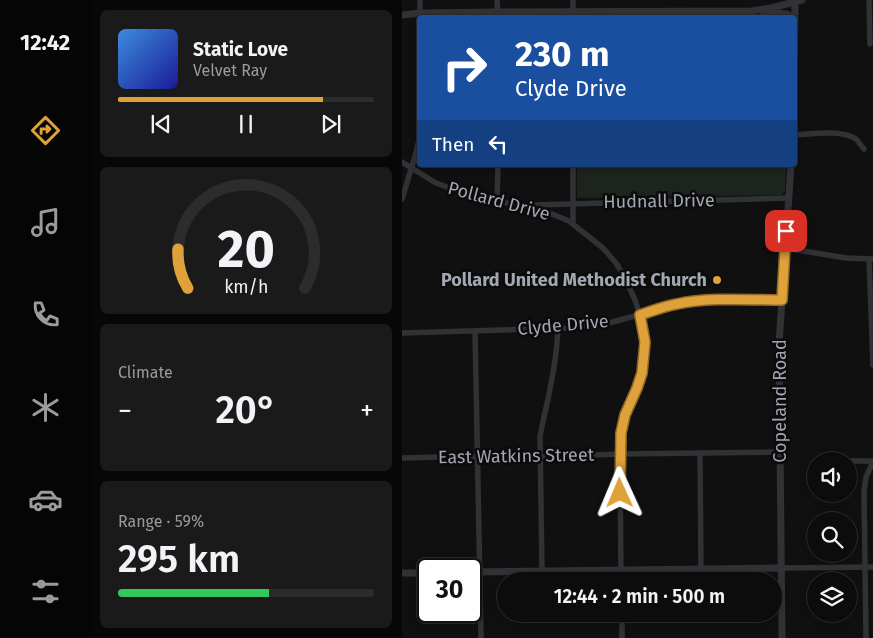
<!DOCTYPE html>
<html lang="en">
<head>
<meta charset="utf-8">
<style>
	:root { --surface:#0c0c0d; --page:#1a1a1b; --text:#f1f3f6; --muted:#9a9b9d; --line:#2c2c2e; --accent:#dfa23a }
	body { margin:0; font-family:"Fira Sans",sans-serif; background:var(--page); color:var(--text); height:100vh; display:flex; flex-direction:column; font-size:19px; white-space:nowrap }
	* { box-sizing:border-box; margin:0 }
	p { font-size:16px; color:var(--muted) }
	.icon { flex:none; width:28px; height:28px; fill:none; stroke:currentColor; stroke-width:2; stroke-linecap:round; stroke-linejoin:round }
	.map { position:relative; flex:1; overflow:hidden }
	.details { display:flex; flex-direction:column; gap:10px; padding:10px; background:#070707; width:312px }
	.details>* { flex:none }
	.hud { position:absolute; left:15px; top:15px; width:380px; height:152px; border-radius:5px; box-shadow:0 2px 8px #0003,0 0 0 1px var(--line); background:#1a4fa0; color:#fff; overflow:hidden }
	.tools { position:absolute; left:405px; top:452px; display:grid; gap:10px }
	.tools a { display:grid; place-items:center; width:50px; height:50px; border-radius:50%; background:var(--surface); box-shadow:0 2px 8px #0003,0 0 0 1px var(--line); font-size:25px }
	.speed { position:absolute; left:15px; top:558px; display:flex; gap:10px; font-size:25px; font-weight:700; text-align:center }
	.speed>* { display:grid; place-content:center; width:65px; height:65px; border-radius:50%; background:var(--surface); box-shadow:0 2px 8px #0003,0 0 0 1px var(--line); line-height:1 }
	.speed .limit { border:2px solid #111; border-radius:8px; background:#fff; color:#111 }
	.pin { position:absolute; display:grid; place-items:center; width:42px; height:42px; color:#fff; margin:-21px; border-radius:10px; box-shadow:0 2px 8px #0006 }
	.me { position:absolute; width:55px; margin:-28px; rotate:359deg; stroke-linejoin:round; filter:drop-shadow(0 0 4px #0008) }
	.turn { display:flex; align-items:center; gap:18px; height:105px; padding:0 15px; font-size:22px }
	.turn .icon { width:65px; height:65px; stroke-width:2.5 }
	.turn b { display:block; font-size:35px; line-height:42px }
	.then { display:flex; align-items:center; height:48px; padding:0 15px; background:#0003; gap:10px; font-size:19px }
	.big { font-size:38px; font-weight:600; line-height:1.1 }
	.details .tile { flex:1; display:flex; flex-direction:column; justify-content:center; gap:8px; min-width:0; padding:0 18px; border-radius:8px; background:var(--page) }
	.details .dial { align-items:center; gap:0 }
	.dial svg { height:130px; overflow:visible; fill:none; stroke:var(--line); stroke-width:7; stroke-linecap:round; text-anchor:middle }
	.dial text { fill:var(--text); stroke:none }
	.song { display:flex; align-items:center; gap:15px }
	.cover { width:60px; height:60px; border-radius:8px; background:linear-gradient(135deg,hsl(210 70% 55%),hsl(240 70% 35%)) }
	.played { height:5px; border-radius:2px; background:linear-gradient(90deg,var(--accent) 80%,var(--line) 80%) }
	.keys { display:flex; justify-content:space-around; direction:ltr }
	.heat { display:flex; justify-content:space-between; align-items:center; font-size:28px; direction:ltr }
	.charge { height:8px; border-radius:4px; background:linear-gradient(90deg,#34c759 59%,var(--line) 0) }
	.trip { position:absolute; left:95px; top:572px; width:285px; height:50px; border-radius:25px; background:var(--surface); box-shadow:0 2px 8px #0003,0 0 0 1px var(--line); font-weight:600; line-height:50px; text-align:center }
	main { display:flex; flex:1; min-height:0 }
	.menu { display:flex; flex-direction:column; width:90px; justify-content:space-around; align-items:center; background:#050505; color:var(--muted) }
	.menu .icon { width:35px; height:35px }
	.menu .selected { color:var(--accent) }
	.menu b { font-size:22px; color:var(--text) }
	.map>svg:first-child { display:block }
	.green { fill:#1d231d }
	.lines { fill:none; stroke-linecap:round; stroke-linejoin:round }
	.minor { stroke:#313236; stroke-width:5.5 }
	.tertiary { stroke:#313236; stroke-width:7 }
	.route-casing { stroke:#916926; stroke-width:12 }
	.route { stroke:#dfa23a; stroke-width:9 }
	.poi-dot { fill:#dfa23a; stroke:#0b0b0c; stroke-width:2 }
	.labels { text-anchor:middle; stroke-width:5; stroke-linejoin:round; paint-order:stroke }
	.street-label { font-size:18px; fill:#a3a7b1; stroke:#0b0b0c }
	.poi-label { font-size:18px; font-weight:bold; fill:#a3a7b1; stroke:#0b0b0c; text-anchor:end }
</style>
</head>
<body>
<main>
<nav class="menu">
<b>12:42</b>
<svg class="icon selected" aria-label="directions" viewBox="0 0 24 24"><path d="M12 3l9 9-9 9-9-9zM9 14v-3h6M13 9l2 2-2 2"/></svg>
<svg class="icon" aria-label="music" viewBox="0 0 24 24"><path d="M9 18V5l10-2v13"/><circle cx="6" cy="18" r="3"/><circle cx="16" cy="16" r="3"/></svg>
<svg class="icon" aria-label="phone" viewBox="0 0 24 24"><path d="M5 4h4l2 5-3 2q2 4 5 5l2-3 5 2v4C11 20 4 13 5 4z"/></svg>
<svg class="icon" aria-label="climate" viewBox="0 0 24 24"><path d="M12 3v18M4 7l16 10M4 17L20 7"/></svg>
<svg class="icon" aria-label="car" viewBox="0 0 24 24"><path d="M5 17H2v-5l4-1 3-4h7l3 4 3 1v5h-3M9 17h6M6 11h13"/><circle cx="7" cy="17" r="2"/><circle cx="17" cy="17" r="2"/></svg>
<svg class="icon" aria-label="filters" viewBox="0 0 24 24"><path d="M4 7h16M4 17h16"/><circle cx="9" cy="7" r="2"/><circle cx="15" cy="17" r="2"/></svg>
</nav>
<section class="details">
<div class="tile">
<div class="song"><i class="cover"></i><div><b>Static Love</b><p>Velvet Ray</p></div></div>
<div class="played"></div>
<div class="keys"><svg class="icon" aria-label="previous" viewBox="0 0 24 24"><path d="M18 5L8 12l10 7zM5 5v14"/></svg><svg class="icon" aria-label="pause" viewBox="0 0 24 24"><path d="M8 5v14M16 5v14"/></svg><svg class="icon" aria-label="next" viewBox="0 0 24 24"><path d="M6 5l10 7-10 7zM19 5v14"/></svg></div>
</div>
<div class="tile dial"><svg viewBox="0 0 100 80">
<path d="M14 69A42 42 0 1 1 86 69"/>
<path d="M14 69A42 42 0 0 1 8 45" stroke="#dfa23a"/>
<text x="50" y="56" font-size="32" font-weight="700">20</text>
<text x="50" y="72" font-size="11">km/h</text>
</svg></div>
<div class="tile"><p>Climate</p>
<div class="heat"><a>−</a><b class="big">20°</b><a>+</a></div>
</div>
<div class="tile"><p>Range · 59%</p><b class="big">295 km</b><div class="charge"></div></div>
</section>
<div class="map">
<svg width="471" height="638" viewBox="0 0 471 638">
	<rect width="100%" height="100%" fill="#101011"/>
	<!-- green -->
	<path class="green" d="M 175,165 L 384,165 L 383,191 L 379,195 L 175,198 Z"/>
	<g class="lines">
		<!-- minor -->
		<g class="minor">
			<path d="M 18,0 L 18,18"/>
			<path d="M 95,0 L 96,18"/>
			<path d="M 171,0 L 171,18"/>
			<path d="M 467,0 L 468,44"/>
			<path d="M 392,135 C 409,134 440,129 454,139 C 457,142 459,146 462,149"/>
			<path d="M 0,162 L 34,183 L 50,189 L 113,205 L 128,205 L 167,221 L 201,248 L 214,263 L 222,276 L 233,300 L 238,315 L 243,342 L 240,373 L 235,388 L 223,415 L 219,433 L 218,454 L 219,581"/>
			<path d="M 171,165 L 171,223"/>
			<path d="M 0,199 L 14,153 L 18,135"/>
			<path d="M 95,201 L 96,165"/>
			<path d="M 130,205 L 387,198"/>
			<path d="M 383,248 L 444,258 L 471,259"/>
			<path d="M 467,259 L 471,365"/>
			<path d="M 73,331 L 79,638"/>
			<path d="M 0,333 L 169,328 L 207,323 L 276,304 L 320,300 L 380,300"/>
			<path d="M 298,454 L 299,568"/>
			<path d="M 0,458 L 75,456 L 139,457 L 218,454 L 378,452"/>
			<path d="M 429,461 L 471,461"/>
			<path d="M 380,568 L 471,567"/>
			<path d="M 140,571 L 138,437 C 141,419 146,402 149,383 C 153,365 155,347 156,329"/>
			<path d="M 220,614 L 220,638"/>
			<path d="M 464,638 L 462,491 L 464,477 L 471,462"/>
		</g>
		<!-- tertiary -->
		<g class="tertiary">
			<path d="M 361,11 L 385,14 L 392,18"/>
			<path d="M 0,15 L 18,13 L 96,12 L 349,11 L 369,8 L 400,0"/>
			<path d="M 392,125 L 393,0"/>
			<path d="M 69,572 L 380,568"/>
			<path d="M 0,573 L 26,573"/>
			<path d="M 380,638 L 377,344 L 389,165"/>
		</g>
	</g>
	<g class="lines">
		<!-- route casing -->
		<g class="route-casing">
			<path id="route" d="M 218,493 L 219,433 L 223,415 L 235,388 L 240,373 L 243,342 L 238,315 C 250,311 263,306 275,304 C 307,297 347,300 380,300 L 384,231"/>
		</g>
		<!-- route -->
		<use href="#route" class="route"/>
	</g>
	<!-- markers -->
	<circle class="poi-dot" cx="315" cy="280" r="5"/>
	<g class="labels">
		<!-- street labels -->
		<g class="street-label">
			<text transform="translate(97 201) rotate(15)" y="6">Pollard Drive</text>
			<text transform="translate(257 201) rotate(-1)" y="6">Hudnall Drive</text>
			<text transform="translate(161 325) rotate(-5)" y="6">Clyde Drive</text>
			<text transform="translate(378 401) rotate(-90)" y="6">Copeland Road</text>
			<text transform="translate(114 456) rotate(-1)" y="6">East Watkins Street</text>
		</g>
		<!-- poi labels -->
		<g class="poi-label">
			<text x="305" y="286">Pollard United Methodist Church</text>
		</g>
	</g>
</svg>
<div class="tools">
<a><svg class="icon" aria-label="sound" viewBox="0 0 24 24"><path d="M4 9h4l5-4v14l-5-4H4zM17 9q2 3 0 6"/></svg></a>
<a><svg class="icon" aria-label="search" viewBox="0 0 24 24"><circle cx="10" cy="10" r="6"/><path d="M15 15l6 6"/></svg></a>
<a><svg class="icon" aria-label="layers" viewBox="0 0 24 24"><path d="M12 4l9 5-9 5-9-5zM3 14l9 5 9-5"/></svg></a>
</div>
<div class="speed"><div class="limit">30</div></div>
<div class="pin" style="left:384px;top:231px;background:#d93025"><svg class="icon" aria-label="arrive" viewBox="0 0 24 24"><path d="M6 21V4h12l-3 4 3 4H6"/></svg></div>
<svg class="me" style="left:218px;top:493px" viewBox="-20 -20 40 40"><path d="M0-17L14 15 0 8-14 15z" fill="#dfa23a" stroke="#fff" stroke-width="4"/></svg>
<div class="trip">12:44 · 2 min · 500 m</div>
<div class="hud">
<div class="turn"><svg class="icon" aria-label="right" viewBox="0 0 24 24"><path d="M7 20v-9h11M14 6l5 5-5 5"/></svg><div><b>230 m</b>Clyde Drive</div></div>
<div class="then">Then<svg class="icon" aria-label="left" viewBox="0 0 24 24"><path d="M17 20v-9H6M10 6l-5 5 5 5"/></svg></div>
</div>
</div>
</main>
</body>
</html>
